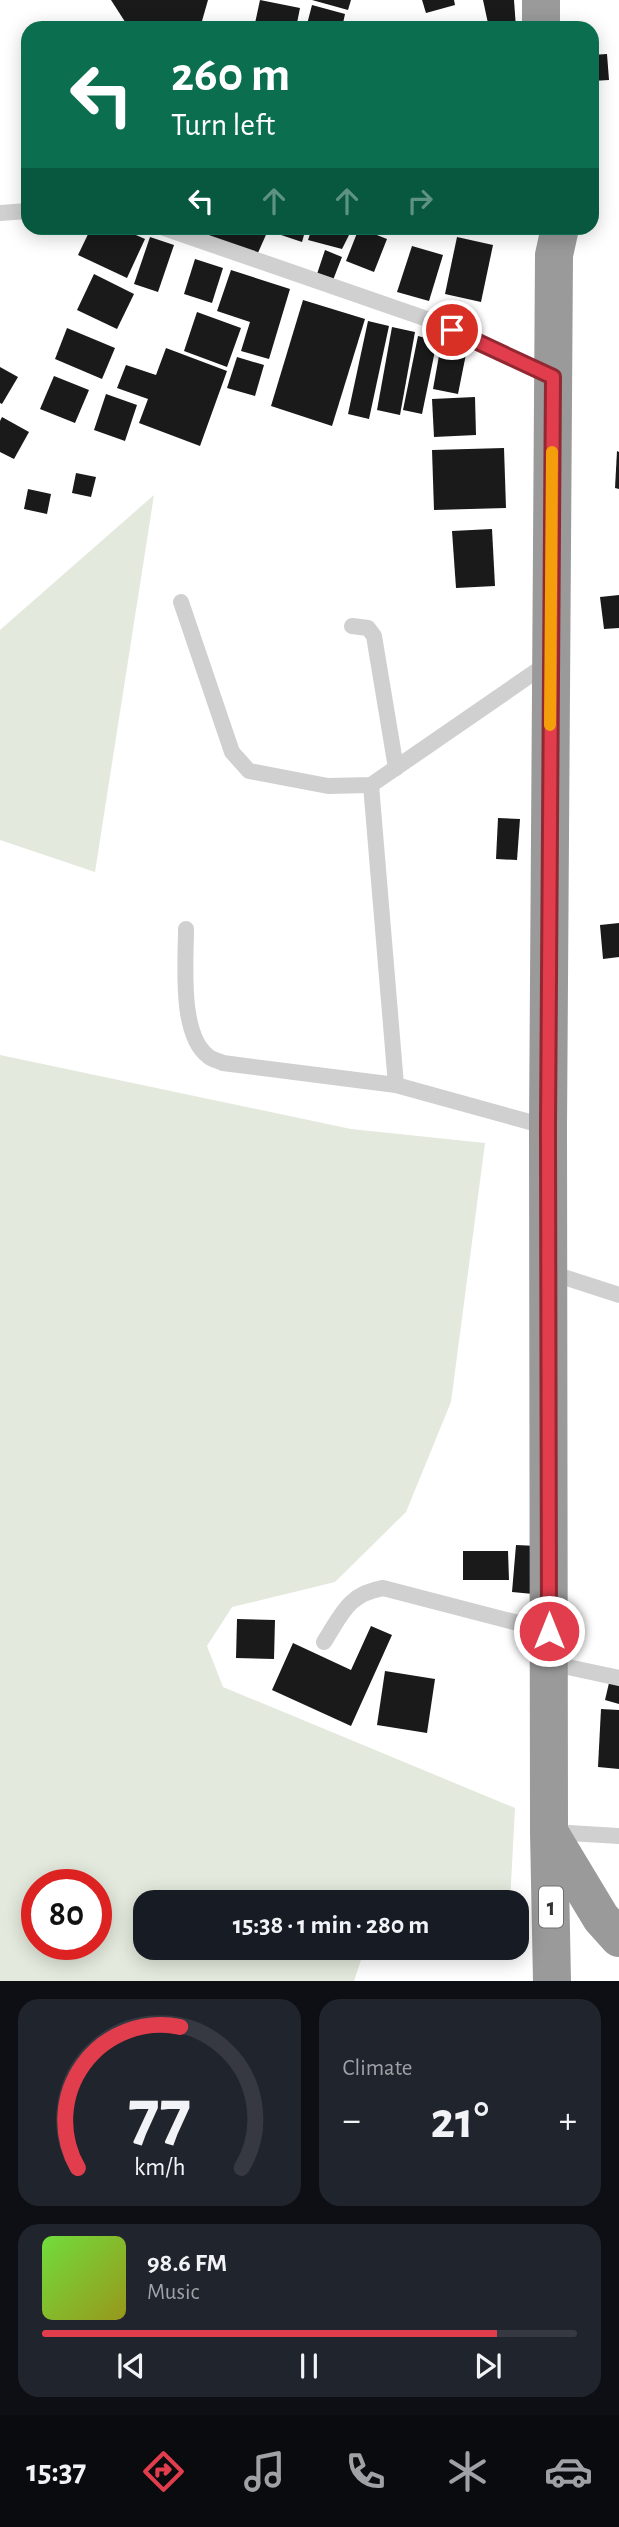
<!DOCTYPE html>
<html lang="en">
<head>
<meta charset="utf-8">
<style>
	:root { --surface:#171b24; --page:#20242c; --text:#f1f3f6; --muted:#9ea1a6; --line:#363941; --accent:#e13d4c }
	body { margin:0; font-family:"Alegreya Sans",sans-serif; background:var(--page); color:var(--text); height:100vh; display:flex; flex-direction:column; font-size:26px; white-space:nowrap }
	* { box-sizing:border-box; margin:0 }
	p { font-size:23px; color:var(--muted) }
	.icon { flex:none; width:38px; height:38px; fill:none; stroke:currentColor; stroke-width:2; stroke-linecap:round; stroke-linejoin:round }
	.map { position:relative; height:1981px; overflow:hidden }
	.side { display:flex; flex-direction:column; gap:18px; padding:18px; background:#0d0f14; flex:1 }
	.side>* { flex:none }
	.banner { position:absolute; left:21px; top:21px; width:578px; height:214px; border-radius:21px; box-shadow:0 4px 18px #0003; background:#0b6e4f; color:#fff; overflow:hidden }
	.speed { position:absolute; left:21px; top:1869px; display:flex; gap:14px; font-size:35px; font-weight:700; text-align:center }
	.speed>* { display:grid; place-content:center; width:91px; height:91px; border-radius:50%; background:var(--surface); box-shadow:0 4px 18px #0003; line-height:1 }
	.speed .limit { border:10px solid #d22; background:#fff; color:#111 }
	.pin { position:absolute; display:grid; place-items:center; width:60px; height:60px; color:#fff; margin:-30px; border:4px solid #fff; border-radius:50%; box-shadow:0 2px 7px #0007 }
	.me { position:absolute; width:77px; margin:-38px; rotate:0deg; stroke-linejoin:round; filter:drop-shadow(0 0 5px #0008) }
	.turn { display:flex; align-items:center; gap:24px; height:147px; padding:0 35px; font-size:32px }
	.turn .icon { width:91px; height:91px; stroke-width:2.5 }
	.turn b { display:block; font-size:49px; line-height:60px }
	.lanes { display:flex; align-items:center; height:66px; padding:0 35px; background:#0003; justify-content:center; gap:35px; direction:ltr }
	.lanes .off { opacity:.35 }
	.big { font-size:52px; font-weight:700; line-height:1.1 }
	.side .tile { flex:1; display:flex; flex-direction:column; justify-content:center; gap:10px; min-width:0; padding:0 24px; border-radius:21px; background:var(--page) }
	.side .dial { align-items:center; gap:0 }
	.dial svg { height:182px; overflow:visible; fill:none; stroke:var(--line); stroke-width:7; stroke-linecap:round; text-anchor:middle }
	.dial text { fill:var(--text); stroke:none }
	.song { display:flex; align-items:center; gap:21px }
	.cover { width:84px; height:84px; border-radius:10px; background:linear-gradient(135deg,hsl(100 70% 55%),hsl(60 70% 35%)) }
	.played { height:7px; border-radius:4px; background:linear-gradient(90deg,var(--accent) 85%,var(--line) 85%) }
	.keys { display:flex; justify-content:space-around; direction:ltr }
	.heat { display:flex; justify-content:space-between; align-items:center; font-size:38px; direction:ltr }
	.side .tiles { flex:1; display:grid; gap:18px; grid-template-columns:1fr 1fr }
	.tile:last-child { grid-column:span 2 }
	.trip { position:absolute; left:133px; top:1890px; width:396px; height:70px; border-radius:21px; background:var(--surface); box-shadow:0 4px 18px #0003; font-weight:700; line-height:70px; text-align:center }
	.dock { display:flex; height:112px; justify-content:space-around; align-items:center; background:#090b0e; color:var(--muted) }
	.dock .icon { width:49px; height:49px }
	.dock .on { color:var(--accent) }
	.dock b { font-size:32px; color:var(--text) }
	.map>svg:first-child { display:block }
	.green { fill:#e3e9dc; fill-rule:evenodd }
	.building { fill:#1a1a1a }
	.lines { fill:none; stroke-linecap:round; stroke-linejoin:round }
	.lane { stroke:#d0d0d0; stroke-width:16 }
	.highway { stroke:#9a9a9a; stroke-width:38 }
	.route-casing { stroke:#922831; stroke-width:18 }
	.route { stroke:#e13d4c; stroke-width:12 }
	.slow { stroke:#f59e0b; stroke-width:12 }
	.labels { text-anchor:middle; stroke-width:7; stroke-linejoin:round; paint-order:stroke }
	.shield { fill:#fff; stroke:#707070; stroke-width:2 }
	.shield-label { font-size:24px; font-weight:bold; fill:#333 }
</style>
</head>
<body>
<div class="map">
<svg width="619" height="1981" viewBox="0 0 619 1981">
	<rect width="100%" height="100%" fill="#fff"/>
	<!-- green -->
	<g class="green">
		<path d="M 154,495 L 95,872 L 0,840 L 0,630 Z"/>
		<path d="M 0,1055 L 351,1129 L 485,1143 L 451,1402 L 406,1512 L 335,1582 L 232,1607 L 207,1646 L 223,1687 L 515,1808 L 510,1902 L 145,1902 L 145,1948 L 365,1948 L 354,1981 L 0,1981 ZM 37,1885 L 96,1885 L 96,1944 L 37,1944 Z"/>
	</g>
	<!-- building -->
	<g class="building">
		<path d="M 111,0 L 208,0 L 200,28 L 129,28 Z"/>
		<path d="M 260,0 L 300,8 L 296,28 L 254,28 Z"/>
		<path d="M 312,0 L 351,0 L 348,10 Z"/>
		<path d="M 422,0 L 454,0 L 455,5 L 426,13 Z"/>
		<path d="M 483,0 L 514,0 L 516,28 L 489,28 Z"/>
		<path d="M 312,5 L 345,14 L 342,28 L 306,28 Z"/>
		<path d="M 607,54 L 609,80 L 592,81 L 592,55 Z"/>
		<path d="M 91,228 L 120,228 L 145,239 L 127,278 L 78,255 Z"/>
		<path d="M 199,228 L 269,228 L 257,255 L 195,236 Z"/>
		<path d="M 273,228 L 306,228 L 302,242 L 272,232 Z"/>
		<path d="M 312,228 L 323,228 L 349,235 L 342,249 L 308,240 Z"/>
		<path d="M 359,228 L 387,239 L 374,272 L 346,261 Z"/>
		<path d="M 150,237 L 174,245 L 158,292 L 134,284 Z"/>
		<path d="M 457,237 L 493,245 L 481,302 L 445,294 Z"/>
		<path d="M 412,246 L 443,255 L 429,301 L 397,292 Z"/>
		<path d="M 325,250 L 342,257 L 333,280 L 317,274 Z"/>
		<path d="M 195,259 L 223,268 L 212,303 L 184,294 Z"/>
		<path d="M 231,270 L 290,289 L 269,359 L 241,351 L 250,322 L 217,311 Z"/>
		<path d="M 94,274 L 134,294 L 117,329 L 77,310 Z"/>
		<path d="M 303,300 L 365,319 L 332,426 L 271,406 Z"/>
		<path d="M 197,312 L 241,328 L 227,367 L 184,351 Z"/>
		<path d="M 368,321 L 389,326 L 369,419 L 348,414 Z"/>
		<path d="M 392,327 L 415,332 L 400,415 L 377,410 Z"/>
		<path d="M 67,328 L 115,348 L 102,379 L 55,359 Z"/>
		<path d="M 418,336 L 437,341 L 422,414 L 403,410 Z"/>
		<path d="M 442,339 L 468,344 L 458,394 L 433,389 Z"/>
		<path d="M 166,348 L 227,371 L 200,446 L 139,423 L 148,399 L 117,388 L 126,365 L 156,375 Z"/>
		<path d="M 237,357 L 264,365 L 255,396 L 227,388 Z"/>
		<path d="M 0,367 L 18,377 L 2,404 L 0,403 Z"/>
		<path d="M 54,376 L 89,390 L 75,423 L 40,409 Z"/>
		<path d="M 106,394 L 137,405 L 125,441 L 94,430 Z"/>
		<path d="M 475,397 L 476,435 L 434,437 L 432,399 Z"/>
		<path d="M 2,417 L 29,432 L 14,459 L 0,452 L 0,421 Z"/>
		<path d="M 504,448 L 506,508 L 434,510 L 432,450 Z"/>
		<path d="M 617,451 L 619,452 L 619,489 L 615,488 Z"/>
		<path d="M 76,473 L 96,477 L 91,497 L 72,493 Z"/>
		<path d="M 28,489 L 51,494 L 47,514 L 24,509 Z"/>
		<path d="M 492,529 L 495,586 L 456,588 L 452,531 Z"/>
		<path d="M 619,595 L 619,628 L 604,629 L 600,597 Z"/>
		<path d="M 498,818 L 520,819 L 517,860 L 496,859 Z"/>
		<path d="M 619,923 L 619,957 L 603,959 L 600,925 Z"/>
		<path d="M 516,1545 L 537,1546 L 533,1594 L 512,1592 Z"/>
		<path d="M 463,1551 L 508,1551 L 509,1580 L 463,1580 Z"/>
		<path d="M 237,1619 L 275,1620 L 274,1659 L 236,1658 Z"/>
		<path d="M 371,1626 L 392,1635 L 351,1726 L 272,1690 L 293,1643 L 351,1670 Z"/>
		<path d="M 385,1671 L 435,1679 L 427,1733 L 377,1725 Z"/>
		<path d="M 609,1683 L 619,1685 L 619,1704 L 605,1700 Z"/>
		<path d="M 601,1709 L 619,1710 L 619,1769 L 598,1767 Z"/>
	</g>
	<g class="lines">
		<!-- lane -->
		<g class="lane">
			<path d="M 0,213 L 28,211"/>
			<path d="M 164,228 L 427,319 L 553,377"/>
			<path d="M 181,602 L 232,752 L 249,771 L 328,786 L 371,785 L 548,663"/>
			<path d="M 352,626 L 368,628 L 374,636 L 396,768"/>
			<path d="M 371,785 L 396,1085 L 548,1127"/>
			<path d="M 186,929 C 186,962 179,1034 208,1056 C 211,1059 218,1061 223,1063 L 396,1085"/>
			<path d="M 548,1272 L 619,1295"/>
			<path d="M 324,1642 C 342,1614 348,1594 383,1588 L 549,1631"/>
			<path d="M 549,1663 L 619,1678"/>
			<path d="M 552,1832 L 619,1836"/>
		</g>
		<!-- highway -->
		<g class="highway">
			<path d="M 541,28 L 541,0"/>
			<path d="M 551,1835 L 601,1918 L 619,1938"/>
			<path d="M 552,1981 L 549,1832 L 548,1127 L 554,255 L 560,228"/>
		</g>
	</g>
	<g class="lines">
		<!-- route casing -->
		<g class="route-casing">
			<path id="route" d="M 452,330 L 553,377 L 548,1127 L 549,1631"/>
		</g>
		<!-- route -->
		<use href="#route" class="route"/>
		<!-- slow -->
		<path class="slow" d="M 550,725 L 552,452"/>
	</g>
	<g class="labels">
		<!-- shield labels -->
		<rect class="shield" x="539" y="1886.5" width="24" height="41" rx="5"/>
		<g class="shield-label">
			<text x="551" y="1915">1</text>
		</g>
	</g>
</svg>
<div class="speed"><div class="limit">80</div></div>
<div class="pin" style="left:452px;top:330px;background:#d93025"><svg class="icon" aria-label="arrive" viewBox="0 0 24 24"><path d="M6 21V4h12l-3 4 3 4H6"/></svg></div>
<svg class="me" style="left:549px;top:1631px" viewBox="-20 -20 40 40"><circle r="17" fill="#e13d4c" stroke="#fff" stroke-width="3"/><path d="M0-11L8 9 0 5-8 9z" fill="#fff"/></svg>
<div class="trip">15:38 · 1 min · 280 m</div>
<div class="banner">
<div class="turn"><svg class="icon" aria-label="left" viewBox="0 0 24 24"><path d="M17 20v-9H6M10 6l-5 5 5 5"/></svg><div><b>260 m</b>Turn left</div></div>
<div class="lanes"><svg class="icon" aria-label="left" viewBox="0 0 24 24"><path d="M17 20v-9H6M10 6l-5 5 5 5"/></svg><svg class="icon off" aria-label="ahead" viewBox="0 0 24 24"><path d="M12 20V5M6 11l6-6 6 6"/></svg><svg class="icon off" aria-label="ahead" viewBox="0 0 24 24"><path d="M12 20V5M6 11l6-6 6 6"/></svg><svg class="icon off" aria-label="right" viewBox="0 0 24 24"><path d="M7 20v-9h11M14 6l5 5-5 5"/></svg></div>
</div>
</div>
<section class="side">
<div class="tiles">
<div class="tile dial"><svg viewBox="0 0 100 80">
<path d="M14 69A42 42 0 1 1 86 69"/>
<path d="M14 69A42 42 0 0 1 59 7" stroke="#e13d4c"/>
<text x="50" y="56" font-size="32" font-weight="700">77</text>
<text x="50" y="72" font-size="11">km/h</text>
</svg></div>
<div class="tile"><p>Climate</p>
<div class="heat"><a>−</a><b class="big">21°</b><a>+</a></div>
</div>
<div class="tile">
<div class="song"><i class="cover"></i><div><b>98.6 FM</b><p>Music</p></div></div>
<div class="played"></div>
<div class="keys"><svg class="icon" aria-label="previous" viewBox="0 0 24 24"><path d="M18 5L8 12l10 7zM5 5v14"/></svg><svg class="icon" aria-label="pause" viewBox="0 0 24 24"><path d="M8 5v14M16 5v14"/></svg><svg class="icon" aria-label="next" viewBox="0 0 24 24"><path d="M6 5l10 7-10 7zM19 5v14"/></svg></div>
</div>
</div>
</section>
<nav class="dock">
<b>15:37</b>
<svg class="icon on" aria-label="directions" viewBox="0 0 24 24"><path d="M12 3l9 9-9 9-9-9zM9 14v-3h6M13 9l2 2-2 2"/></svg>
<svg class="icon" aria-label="music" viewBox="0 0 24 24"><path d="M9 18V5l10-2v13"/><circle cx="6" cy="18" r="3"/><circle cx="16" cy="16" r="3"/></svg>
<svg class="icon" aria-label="phone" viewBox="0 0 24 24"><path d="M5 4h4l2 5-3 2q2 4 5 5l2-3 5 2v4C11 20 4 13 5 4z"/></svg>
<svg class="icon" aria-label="climate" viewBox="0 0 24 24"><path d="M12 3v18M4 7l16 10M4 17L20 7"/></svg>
<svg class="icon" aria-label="car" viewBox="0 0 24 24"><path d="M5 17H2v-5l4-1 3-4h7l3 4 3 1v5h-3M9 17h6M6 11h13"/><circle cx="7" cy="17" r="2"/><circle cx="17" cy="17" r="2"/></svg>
</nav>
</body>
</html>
